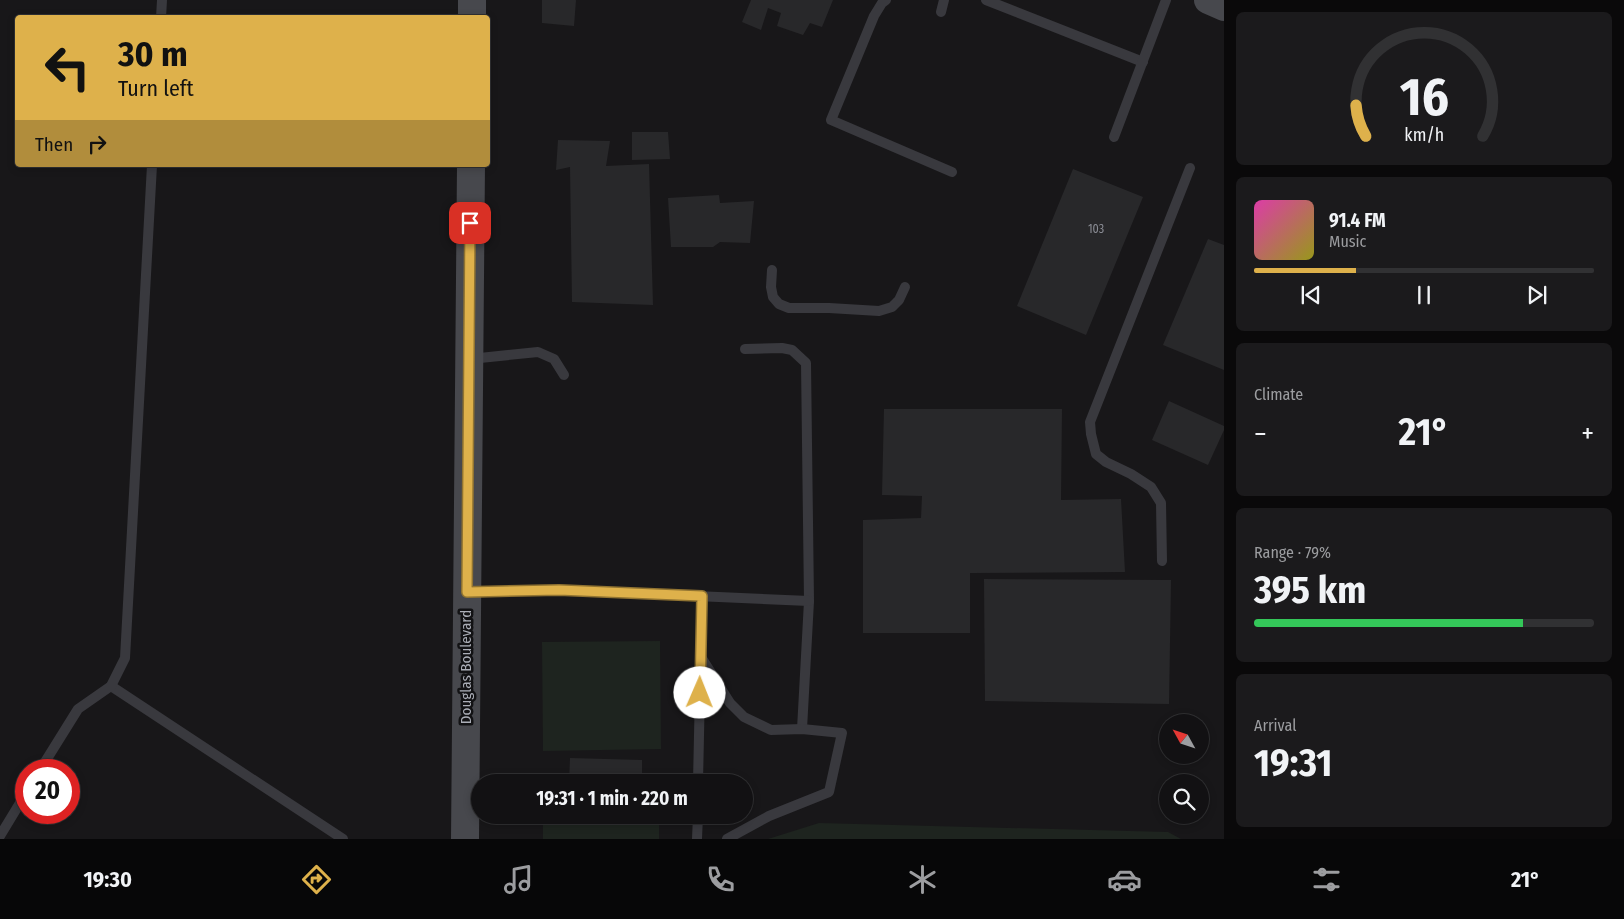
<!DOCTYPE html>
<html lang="en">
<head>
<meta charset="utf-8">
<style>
	:root { --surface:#121113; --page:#1b1a1c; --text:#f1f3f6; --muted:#9c9da0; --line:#313133; --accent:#deb14b }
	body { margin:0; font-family:"Fira Sans Condensed",sans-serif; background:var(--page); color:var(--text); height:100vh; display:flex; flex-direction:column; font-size:19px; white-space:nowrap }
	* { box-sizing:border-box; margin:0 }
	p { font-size:16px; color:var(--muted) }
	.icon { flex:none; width:28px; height:28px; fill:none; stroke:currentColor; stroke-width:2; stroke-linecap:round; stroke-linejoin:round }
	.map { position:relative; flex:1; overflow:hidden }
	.drawer { display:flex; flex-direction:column; gap:12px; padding:12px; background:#0a090a; width:400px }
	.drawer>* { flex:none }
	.top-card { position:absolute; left:15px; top:15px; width:475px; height:152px; border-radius:5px; box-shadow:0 2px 8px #0003,0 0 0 1px var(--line); background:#deb14b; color:#111; overflow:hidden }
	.needle { width:32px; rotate:310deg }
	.controls { position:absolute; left:1159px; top:714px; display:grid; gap:10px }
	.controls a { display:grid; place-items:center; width:50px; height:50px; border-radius:50%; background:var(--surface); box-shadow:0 2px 8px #0003,0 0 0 1px var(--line); font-size:25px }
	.speed { position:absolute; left:15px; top:759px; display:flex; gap:10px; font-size:25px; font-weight:700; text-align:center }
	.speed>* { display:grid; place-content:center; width:65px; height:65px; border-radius:50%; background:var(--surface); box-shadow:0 2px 8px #0003,0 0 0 1px var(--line); line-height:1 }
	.speed .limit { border:8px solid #d22; background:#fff; color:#111 }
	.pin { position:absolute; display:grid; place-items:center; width:42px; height:42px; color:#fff; margin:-21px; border-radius:10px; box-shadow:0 2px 8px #0006 }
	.me { position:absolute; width:55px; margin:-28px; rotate:1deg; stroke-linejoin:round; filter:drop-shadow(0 0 4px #0008) }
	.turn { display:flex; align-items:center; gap:18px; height:105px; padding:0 20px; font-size:22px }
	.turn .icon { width:65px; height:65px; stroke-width:2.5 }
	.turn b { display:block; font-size:35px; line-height:42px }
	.then { display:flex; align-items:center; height:48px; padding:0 20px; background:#0003; gap:10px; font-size:19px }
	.big { font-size:38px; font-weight:700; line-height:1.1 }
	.drawer .tile { flex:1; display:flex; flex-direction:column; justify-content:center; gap:8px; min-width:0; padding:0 18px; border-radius:8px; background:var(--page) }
	.drawer .dial { align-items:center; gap:0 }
	.dial svg { height:130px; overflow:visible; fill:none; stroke:var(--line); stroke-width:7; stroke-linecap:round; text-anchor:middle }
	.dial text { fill:var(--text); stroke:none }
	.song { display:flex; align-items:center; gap:15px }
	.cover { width:60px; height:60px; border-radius:8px; background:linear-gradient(135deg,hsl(320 70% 55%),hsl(60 70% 35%)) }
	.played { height:5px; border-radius:2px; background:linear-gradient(90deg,var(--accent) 30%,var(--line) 30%) }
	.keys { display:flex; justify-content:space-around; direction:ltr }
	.heat { display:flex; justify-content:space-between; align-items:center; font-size:28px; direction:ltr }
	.charge { height:8px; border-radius:4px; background:linear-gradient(90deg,#34c759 79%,var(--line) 0) }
	.trip { position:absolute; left:471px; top:774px; width:282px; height:50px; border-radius:25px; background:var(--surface); box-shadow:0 2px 8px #0003,0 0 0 1px var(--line); font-weight:700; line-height:50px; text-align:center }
	.tabs { display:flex; height:80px; justify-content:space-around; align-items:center; background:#070708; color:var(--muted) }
	.tabs .icon { width:35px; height:35px }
	.tabs .active { color:var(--accent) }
	.tabs b { font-size:22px; color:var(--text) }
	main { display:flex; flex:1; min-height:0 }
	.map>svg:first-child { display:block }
	.green { fill:#1e241f }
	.building { fill:#28282a }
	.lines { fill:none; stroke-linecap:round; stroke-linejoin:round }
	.lane { stroke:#39393e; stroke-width:10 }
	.secondary { stroke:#47484d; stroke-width:28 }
	.route-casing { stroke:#907331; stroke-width:12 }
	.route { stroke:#deb14b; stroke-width:9 }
	.labels { text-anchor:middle; stroke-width:5; stroke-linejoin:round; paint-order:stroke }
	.number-label { font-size:12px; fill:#8a8c94 }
	.street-label { font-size:15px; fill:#abaeb7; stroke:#121214 }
</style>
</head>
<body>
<main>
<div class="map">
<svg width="1224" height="839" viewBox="0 0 1224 839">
	<rect width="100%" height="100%" fill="#181719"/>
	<!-- green -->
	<g class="green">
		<path d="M 660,641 L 661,749 L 543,751 L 542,642 Z"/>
		<rect x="543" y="815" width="116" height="24"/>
		<path d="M 819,823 L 1168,832 L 1181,839 L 768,839 Z"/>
	</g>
	<!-- building -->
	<g class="building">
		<path d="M 542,0 L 576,0 L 574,26 L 542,23 Z"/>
		<path d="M 751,0 L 833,0 L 822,27 L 810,23 L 803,35 L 777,26 L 781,13 L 768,8 L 761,30 L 742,22 Z"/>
		<path d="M 632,132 L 668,132 L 670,159 L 632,160 Z"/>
		<path d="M 558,140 L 610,141 L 606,166 L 649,164 L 653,305 L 572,302 L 570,167 L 556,170 Z"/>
		<path d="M 1073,169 L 1143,197 L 1086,335 L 1017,306 Z"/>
		<path d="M 719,195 L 720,203 L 754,201 L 750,243 L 720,242 L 713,247 L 671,247 L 668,198 Z"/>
		<path d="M 1208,239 L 1224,245 L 1224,370 L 1163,345 Z"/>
		<path d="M 1169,401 L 1224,426 L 1224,430 L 1208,465 L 1152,440 Z"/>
		<path d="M 884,409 L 1062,409 L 1061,500 L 1121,499 L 1125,572 L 970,573 L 970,633 L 863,633 L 863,520 L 921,518 L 922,496 L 882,495 Z"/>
		<path d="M 984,579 L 1171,580 L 1169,704 L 985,701 Z"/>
		<path d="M 570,758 L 642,760 L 642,782 L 569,782 Z"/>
	</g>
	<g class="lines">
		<!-- lane -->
		<g class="lane">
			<path d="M 886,0 L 882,3 L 874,16 L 831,120 L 952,172"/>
			<path d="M 986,0 L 1143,62"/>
			<path d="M 941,12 L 944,0"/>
			<path d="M 161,18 L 162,0"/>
			<path d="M 1114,137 L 1166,0"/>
			<path d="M 772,270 L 771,287 L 773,297 L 779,304 L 789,308 L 829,308 L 879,311 L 892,307 L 899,300 L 905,287"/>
			<path d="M 745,349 L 782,348 L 792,350 L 806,363 L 809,601 L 802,729"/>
			<path d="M 470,359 L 538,352 L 554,359 L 564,375"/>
			<path d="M 1162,561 L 1161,503 L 1151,487 L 1131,474 L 1106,462 L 1096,454 L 1091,434 L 1090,422 L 1190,168"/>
			<path d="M 467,592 L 559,590 L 809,601"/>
			<path d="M 701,657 L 730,703 L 744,717 L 771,730 L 802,729 L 842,733 L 829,792 L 769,816 L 727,839"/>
			<path d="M 111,686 L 343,839"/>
			<path d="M 40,770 L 78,709 L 111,686 L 125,658 L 152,165"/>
			<path d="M 698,782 L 702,596"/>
			<path d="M 0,836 L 26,793"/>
			<path d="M 697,839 L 698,815"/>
		</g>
		<!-- secondary -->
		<g class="secondary">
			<path d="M 1208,0 L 1224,7"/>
			<path d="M 472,18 L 472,0"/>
			<path d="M 465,839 L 471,165"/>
		</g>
	</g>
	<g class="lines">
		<!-- route casing -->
		<g class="route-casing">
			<path id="route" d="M 470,223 L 467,592 L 559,590 L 702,596 L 700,693"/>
		</g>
		<!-- route -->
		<use href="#route" class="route"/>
	</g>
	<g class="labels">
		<!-- number labels -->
		<g class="number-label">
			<text x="1096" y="233">103</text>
		</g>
		<!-- street labels -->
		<g class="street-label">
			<text transform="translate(466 667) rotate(-90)" y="5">Douglas Boulevard</text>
		</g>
	</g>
</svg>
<div class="controls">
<a><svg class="needle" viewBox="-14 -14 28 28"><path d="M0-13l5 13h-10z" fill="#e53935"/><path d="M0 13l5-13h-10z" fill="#9c9da0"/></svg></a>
<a><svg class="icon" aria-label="search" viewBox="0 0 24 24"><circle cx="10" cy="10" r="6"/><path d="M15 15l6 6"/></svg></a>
</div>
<div class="speed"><div class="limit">20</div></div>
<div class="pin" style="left:470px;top:223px;background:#d93025"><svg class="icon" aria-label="arrive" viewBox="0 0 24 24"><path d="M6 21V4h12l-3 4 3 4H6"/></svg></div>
<svg class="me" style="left:700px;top:693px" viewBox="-20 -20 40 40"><circle r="19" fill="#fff"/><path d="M0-13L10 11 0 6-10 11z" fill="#deb14b"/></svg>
<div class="trip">19:31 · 1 min · 220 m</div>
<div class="top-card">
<div class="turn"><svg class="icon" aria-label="left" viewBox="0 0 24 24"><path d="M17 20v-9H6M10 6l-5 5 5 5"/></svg><div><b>30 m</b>Turn left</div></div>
<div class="then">Then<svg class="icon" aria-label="right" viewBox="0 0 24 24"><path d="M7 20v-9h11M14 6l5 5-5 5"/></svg></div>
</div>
</div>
<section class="drawer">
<div class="tile dial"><svg viewBox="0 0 100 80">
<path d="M14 69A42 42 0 1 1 86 69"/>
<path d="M14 69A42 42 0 0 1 8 50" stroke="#deb14b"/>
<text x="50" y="56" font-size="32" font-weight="700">16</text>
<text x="50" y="72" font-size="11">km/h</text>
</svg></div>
<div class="tile">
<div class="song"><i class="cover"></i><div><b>91.4 FM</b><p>Music</p></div></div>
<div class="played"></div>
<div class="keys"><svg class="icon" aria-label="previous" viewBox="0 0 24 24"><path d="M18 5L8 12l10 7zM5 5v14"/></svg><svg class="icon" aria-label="pause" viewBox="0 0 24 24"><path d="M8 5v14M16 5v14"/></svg><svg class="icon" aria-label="next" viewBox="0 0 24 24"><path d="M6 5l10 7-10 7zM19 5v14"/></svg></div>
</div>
<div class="tile"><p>Climate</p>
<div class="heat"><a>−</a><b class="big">21°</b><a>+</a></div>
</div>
<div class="tile"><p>Range · 79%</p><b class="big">395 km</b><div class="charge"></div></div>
<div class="tile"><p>Arrival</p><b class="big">19:31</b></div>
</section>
</main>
<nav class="tabs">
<b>19:30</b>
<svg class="icon active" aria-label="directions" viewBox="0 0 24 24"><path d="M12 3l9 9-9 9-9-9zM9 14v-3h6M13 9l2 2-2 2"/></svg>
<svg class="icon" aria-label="music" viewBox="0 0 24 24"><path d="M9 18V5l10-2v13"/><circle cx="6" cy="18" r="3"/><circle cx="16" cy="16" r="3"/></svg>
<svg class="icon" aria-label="phone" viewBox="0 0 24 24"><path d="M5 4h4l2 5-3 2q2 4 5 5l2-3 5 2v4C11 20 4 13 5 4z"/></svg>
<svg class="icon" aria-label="climate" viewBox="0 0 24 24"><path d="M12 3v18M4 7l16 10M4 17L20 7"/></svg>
<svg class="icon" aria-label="car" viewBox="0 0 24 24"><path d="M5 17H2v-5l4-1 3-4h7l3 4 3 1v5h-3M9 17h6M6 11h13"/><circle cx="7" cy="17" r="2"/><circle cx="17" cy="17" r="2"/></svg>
<svg class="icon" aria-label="filters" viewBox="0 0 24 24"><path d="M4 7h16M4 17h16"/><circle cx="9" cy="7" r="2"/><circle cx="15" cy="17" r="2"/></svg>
<b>21°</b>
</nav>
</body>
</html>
